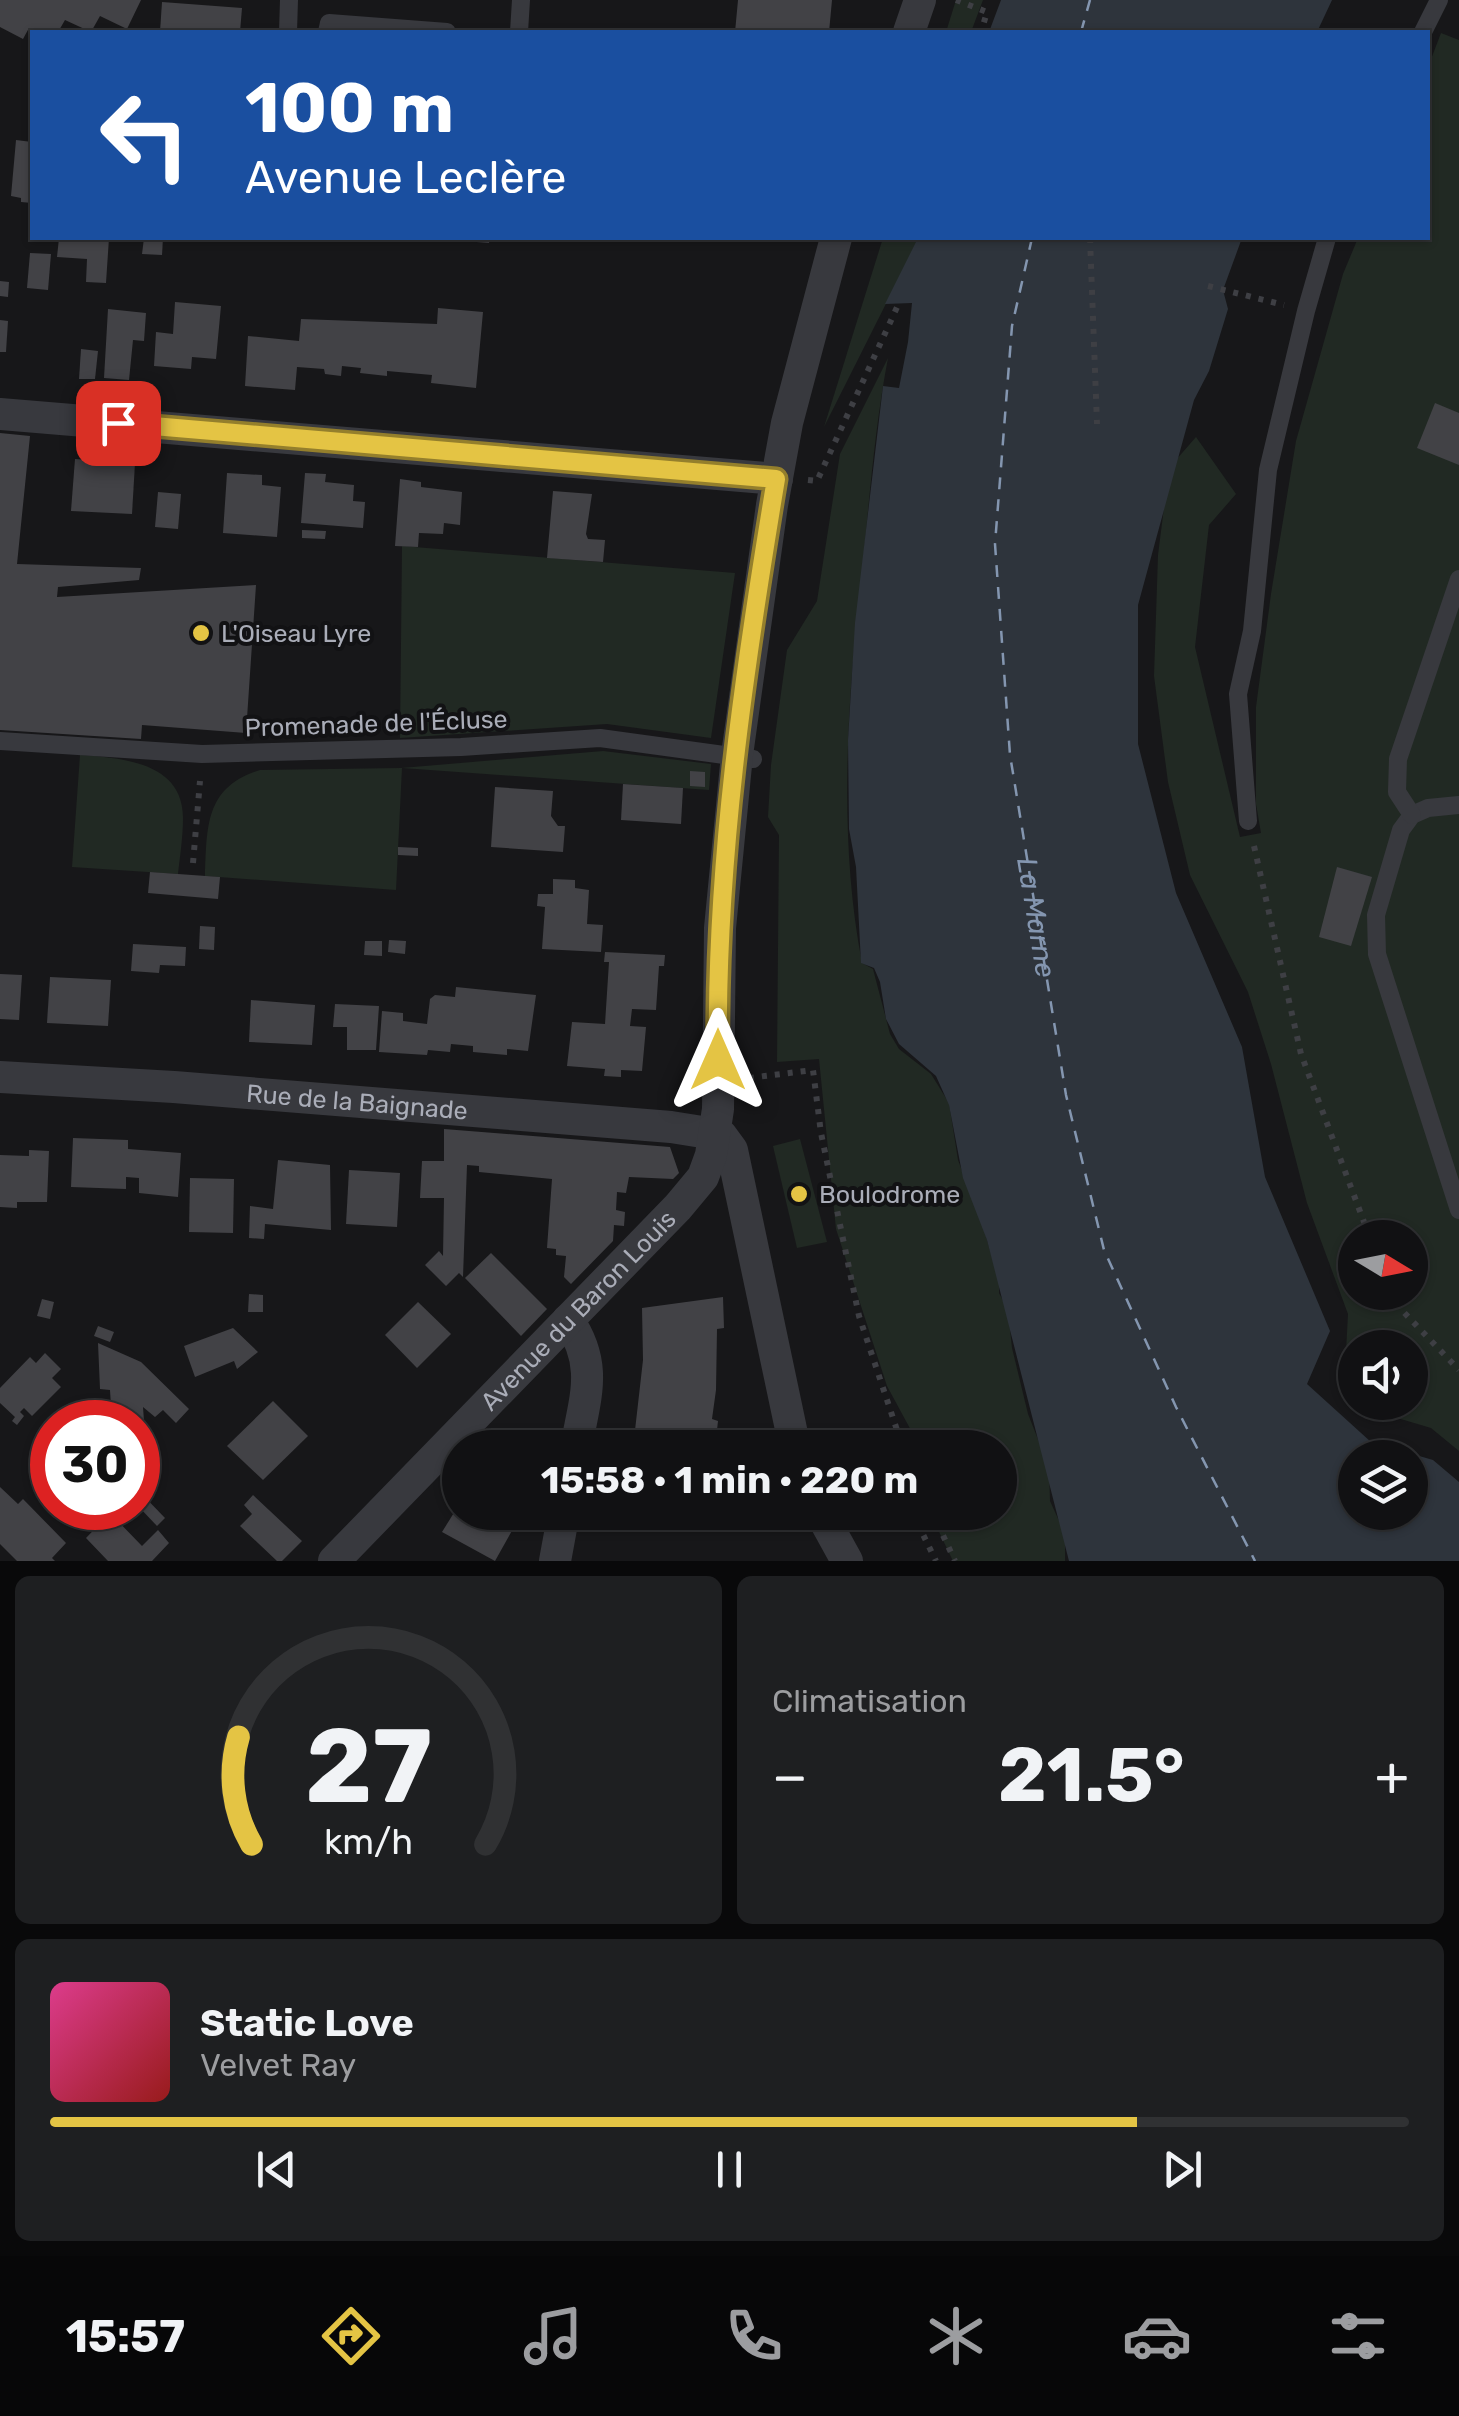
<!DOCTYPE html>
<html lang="fr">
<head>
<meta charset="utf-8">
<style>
	:root { --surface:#111113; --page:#1e1f21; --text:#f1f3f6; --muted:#9c9da0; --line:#303133; --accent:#e4c444 }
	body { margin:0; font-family:Rubik,sans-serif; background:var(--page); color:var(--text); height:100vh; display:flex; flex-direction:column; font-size:38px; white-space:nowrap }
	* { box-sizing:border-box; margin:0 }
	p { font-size:32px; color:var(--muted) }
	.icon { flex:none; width:55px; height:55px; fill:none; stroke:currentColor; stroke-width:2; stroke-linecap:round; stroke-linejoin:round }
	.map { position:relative; height:1561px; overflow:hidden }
	.panel { display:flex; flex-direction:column; gap:15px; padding:15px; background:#09090a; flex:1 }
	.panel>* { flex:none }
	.banner { position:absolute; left:30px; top:30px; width:1400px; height:210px; border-radius:0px; box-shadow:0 2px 8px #0004,0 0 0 2px var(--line); background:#1a4fa0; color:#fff; overflow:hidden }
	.needle { width:65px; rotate:100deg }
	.controls { position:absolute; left:1338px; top:1220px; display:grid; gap:20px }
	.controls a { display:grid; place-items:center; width:90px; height:90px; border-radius:50%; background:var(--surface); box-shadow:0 2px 8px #0004,0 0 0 2px var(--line); font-size:50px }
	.speed { position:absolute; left:30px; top:1400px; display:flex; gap:20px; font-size:50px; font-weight:700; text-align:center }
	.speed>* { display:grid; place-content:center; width:130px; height:130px; border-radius:50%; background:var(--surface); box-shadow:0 2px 8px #0004,0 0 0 2px var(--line); line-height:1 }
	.speed .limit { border:15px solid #d22; background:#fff; color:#111 }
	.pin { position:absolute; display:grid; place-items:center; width:85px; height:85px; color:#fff; margin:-42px; border-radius:20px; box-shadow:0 5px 15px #0006 }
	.me { position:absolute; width:110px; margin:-55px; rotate:0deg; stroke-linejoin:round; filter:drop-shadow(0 0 8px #0008) }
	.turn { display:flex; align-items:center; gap:35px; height:210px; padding:0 50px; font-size:45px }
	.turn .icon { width:130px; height:130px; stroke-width:2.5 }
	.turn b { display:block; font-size:70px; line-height:85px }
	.big { font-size:75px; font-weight:700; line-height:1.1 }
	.panel .card { flex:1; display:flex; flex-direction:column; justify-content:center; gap:15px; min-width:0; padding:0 35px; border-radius:15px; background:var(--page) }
	.panel .dial { align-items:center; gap:0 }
	.dial svg { height:260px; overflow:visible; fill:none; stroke:var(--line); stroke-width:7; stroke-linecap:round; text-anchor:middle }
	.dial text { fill:var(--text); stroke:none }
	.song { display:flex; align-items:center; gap:30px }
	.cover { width:120px; height:120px; border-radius:15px; background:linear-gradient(135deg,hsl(330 70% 55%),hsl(0 70% 35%)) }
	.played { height:10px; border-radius:5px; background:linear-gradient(90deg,var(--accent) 80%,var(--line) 80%) }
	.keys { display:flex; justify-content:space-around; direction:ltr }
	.heat { display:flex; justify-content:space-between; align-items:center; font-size:55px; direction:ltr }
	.panel .tiles { flex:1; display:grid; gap:15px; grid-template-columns:1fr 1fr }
	.card:last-child { grid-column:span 2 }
	.trip { position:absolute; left:442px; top:1430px; width:575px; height:100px; border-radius:50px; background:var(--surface); box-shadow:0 2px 8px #0004,0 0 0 2px var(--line); font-weight:700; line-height:100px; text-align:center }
	.tabs { display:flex; height:160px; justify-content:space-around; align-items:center; background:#070708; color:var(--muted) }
	.tabs .icon { width:70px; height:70px }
	.tabs .current { color:var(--accent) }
	.tabs b { font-size:45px; color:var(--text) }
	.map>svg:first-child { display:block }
	.green { fill:#212923; fill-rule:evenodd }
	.water { fill:#2e343c; fill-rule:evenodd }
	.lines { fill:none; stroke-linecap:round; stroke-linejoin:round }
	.ferry { stroke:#8496b0; stroke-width:2.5; stroke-dasharray:12 10; stroke-linecap:butt }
	.building { fill:#424246 }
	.path { stroke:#3e3f44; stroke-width:6; stroke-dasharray:5 8; stroke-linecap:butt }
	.lane { stroke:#38393e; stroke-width:18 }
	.street { stroke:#38393e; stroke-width:32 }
	.route-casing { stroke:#947f2c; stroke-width:25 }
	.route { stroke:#e4c444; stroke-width:18 }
	.poi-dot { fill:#e4c444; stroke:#121214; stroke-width:4 }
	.labels { text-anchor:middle; stroke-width:8; stroke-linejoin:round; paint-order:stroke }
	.poi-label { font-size:25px; fill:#aaadb8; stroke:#121214; text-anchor:start }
	.street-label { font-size:25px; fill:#aaadb8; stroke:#121214 }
	.water-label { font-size:28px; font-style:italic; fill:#8496b0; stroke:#121214 }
</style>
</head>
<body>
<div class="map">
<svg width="1459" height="1561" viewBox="0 0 1459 1561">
	<rect width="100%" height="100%" fill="#171719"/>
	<!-- green -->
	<g class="green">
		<path d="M 956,0 L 983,0 L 971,32 L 946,32 Z"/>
		<path d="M 1441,33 L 1459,40 L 1459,1451 L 1431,1428 L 1377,1412 L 1370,1403 L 1410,1402 L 1410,1348 L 1355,1348 L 1355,1383 L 1345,1370 L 1348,1314 L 1307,1203 L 1271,1064 L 1248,992 L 1190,875 L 1168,782 L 1154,676 L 1158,555 L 1169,468 L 1196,437 L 1236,494 L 1209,525 L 1195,647 L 1240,837 L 1261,833 L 1256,804 L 1256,707 L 1271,594 L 1296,441 L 1343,274 L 1358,238 L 1428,238 L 1428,67 ZM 1355,1238 L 1410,1238 L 1410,1292 L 1355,1292 Z"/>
		<path d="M 883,238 L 919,238 L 824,427 Z"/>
		<path d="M 888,358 C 875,426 870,493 863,562 C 848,693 837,832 862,963 L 873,969 L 890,1034 L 899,1049 L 931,1074 L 949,1103 L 958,1160 L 984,1229 L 999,1282 L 999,1293 L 1008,1310 L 1012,1348 L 1028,1414 L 1049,1467 L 1050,1501 L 1065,1534 L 1065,1561 L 953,1561 L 930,1513 L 1000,1512 L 1000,1448 L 920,1447 L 887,1386 L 836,1229 L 819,1059 L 777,1062 L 779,835 L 768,817 L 771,765 L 787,650 L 817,601 L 840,454 Z"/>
		<path d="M 402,546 L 735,573 L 711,738 L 607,724 L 400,738 Z"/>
		<path d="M 603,751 L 711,764 L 709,790 L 402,768 L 396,890 L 205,876 C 207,826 205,787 260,770 L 401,768 Z"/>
		<path d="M 80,755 C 122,758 183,762 183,818 C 183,837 180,856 178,874 L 72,867 Z"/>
		<path d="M 800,1139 L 827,1242 L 797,1248 L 773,1146 Z"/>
	</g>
	<!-- water -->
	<g class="water">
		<path d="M 1001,0 L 1332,0 L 1317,32 L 989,32 Z"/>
		<path d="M 918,238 L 1242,238 L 1223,290 L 1228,309 L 1209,371 L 1194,400 L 1138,605 L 1138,744 L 1176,893 L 1242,1047 L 1265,1177 L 1330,1331 L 1307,1384 L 1371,1442 L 1433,1460 L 1459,1482 L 1459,1561 L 1069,1561 L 987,1240 L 963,1178 L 949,1105 L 936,1076 L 899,1044 L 886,1019 L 880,982 L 874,968 L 861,963 L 856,867 L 849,829 L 848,740 L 855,623 L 883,386 L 899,388 L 908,342 L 912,303 L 885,304 ZM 1355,1458 L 1410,1458 L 1410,1512 L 1355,1512 Z"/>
	</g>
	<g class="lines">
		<!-- ferry -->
		<g class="ferry">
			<path d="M 1081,32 L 1090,0"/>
			<path id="s1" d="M 1032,238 L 1012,326 L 995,544 L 1010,755 L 1066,1095 L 1104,1250 L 1176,1407 L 1255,1561"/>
		</g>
	</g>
	<!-- building -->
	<g class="building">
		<path d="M 0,0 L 141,0 L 127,29 L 100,16 L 91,32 L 65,20 L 58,32 L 38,32 L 29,28 L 23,39 L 0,27 Z"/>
		<path d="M 738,0 L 832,0 L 829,32 L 735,32 Z"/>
		<path d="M 162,2 L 242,8 L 240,32 L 160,32 Z"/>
		<path d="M 16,140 L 32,142 L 32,203 L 21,202 L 21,198 L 11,196 Z"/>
		<path d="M 59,238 L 109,238 L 106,283 L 86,282 L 87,259 L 57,257 Z"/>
		<path d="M 144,238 L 163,238 L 162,255 L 142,254 Z"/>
		<path d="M 465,238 L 490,238 L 489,243 L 464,241 Z"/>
		<path d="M 30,253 L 51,254 L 48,290 L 27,288 Z"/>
		<path d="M 0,281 L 9,282 L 8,297 L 0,296 Z"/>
		<path d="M 175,302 L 221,306 L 216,359 L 192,357 L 191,369 L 154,366 L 156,332 L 173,334 Z"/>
		<path d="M 438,308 L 483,312 L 476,388 L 431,383 L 432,375 L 387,371 L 387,376 L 360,373 L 361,368 L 342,366 L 341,376 L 325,374 L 324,369 L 297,367 L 295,390 L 245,386 L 248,336 L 299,341 L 301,319 L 437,324 Z"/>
		<path d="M 108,309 L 146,313 L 144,341 L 133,340 L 129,380 L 104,378 Z"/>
		<path d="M 0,320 L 8,321 L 6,352 L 0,352 Z"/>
		<path d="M 81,349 L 98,351 L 95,379 L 79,379 Z"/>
		<path d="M 1435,403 L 1459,413 L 1459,465 L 1417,448 Z"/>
		<path d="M 0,433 L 30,436 L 17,564 L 141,568 L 139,580 L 58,587 L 57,597 L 256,585 L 246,733 L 142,725 L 141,739 L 0,730 Z"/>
		<path d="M 75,459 L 135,463 L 132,514 L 71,511 Z"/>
		<path d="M 227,473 L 262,475 L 262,485 L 281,487 L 277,537 L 223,533 Z"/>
		<path d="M 305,473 L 326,474 L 325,482 L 354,485 L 353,501 L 365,502 L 363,528 L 301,523 Z"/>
		<path d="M 400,479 L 421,482 L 421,487 L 462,492 L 460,525 L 444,523 L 443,534 L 419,533 L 418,547 L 395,546 Z"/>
		<path d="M 553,491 L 592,494 L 586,534 L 588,539 L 605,540 L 603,562 L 547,558 Z"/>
		<path d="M 158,492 L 181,494 L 178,529 L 155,527 Z"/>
		<path d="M 302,530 L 326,531 L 325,539 L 302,538 Z"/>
		<path d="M 690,771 L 705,772 L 705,787 L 690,786 Z"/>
		<path d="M 623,784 L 683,788 L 681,824 L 621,820 Z"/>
		<path d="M 495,787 L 553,791 L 551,816 L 558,826 L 565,826 L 563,852 L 491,847 Z"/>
		<path d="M 398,847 L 418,848 L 418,856 L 398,855 Z"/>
		<path d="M 1337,867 L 1372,877 L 1351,946 L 1319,937 Z"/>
		<path d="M 150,872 L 220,877 L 218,899 L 148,893 Z"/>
		<path d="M 553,879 L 575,880 L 575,888 L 589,890 L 587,924 L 603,925 L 601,952 L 542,949 L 545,907 L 537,906 L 538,894 L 553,894 Z"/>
		<path d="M 200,926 L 215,927 L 214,950 L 199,949 Z"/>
		<path d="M 389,940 L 406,941 L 405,954 L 388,952 Z"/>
		<path d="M 365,941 L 382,941 L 382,956 L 364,955 Z"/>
		<path d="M 133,944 L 186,947 L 185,966 L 160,965 L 159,973 L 131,971 Z"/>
		<path d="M 605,952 L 665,955 L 664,966 L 659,966 L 656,1010 L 632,1009 L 630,1026 L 646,1027 L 642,1071 L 621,1070 L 621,1077 L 604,1076 L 605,1069 L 567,1066 L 572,1022 L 605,1024 L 609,962 L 604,962 Z"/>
		<path d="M 0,974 L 22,975 L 19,1020 L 0,1019 Z"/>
		<path d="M 50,977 L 111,980 L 108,1026 L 47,1023 Z"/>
		<path d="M 456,987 L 536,995 L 528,1051 L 507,1049 L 507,1055 L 473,1052 L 473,1046 L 451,1044 L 450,1052 L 428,1050 L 427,1055 L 379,1052 L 382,1011 L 403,1013 L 403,1021 L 427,1024 L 430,999 L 435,995 L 455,997 Z"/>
		<path d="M 251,1000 L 315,1005 L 312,1045 L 249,1042 Z"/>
		<path d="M 335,1004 L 379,1006 L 376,1050 L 347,1050 L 347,1027 L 333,1027 Z"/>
		<path d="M 444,1129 L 670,1147 L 679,1173 L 673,1179 L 629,1177 L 626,1193 L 617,1192 L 616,1210 L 625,1212 L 624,1226 L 614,1225 L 613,1241 L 571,1284 L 564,1277 L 566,1256 L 556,1255 L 556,1249 L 547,1248 L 552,1179 L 479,1172 L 479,1166 L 467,1165 L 463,1277 L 459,1273 L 446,1286 L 425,1265 L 439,1251 L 443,1256 L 444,1198 L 420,1198 L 422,1161 L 444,1161 Z"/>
		<path d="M 73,1138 L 128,1140 L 128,1149 L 181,1153 L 178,1197 L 139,1193 L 139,1178 L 126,1177 L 126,1189 L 71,1187 Z"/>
		<path d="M 29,1150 L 49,1151 L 47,1202 L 17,1202 L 17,1208 L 0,1207 L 0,1155 L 29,1156 Z"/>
		<path d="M 278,1160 L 330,1165 L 331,1230 L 265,1224 L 264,1239 L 249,1238 L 250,1206 L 273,1209 Z"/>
		<path d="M 349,1170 L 400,1173 L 397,1227 L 346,1224 Z"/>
		<path d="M 190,1178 L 234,1179 L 233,1233 L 189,1232 Z"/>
		<path d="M 491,1253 L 547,1309 L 521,1336 L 465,1278 Z"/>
		<path d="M 249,1294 L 263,1295 L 263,1312 L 248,1312 Z"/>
		<path d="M 723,1297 L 724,1328 L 717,1329 L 716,1390 L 712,1419 L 718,1421 L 715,1448 L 686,1448 L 634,1439 L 643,1360 L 642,1308 Z"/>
		<path d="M 42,1299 L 54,1302 L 50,1319 L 37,1316 Z"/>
		<path d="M 418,1302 L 451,1334 L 417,1368 L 385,1335 Z"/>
		<path d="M 98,1326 L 114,1332 L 110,1342 L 94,1336 Z"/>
		<path d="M 233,1328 L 258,1352 L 237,1369 L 234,1361 L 195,1377 L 184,1346 Z"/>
		<path d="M 98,1343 L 141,1362 L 189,1409 L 176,1423 L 163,1410 L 155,1417 L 143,1407 L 145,1435 L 138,1435 L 138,1422 L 112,1422 L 110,1390 L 100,1389 Z"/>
		<path d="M 45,1353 L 61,1369 L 52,1378 L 61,1387 L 32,1416 L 24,1408 L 20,1412 L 24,1416 L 17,1425 L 12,1421 L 15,1417 L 0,1403 L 0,1388 L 30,1357 L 36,1363 Z"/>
		<path d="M 273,1401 L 308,1436 L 263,1480 L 227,1446 Z"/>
		<path d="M 617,1441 L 643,1445 L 643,1448 L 616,1448 Z"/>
		<path d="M 0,1487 L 18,1504 L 23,1499 L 66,1543 L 52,1558 L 55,1561 L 17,1561 L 0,1544 Z"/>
		<path d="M 138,1490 L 165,1518 L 157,1526 L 138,1506 Z"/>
		<path d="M 253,1495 L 302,1541 L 282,1561 L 277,1561 L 240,1526 L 252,1514 L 244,1505 Z"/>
		<path d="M 460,1503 L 460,1512 L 504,1512 L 518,1520 L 495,1561 L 442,1532 Z"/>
		<path d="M 661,1512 L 695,1512 L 695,1519 Z"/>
		<path d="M 110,1513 L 142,1546 L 158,1530 L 169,1543 L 152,1561 L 108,1561 L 86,1538 Z"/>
	</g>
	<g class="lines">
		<!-- path -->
		<g class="path">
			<path d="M 956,0 L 987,12 L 981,32"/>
			<path d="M 1090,238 L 1097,424"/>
			<path d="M 1208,286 L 1284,305"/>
			<path d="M 808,480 L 817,481 L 899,303"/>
			<path d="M 1254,846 L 1301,1054 L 1370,1238"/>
			<path d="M 193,863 L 200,781"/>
			<path d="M 749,1078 L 813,1070 L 821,1133 L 859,1316 L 903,1448"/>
			<path d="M 1390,1292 L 1394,1302 L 1459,1370"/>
			<path d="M 912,1512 L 936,1561"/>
			<path d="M 932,1512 L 955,1561"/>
		</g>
		<!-- lane -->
		<g class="lane">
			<path d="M 288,32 L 289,0"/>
			<path d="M 327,32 L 329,23 L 447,32"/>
			<path d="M 519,32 L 521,0"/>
			<path d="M 1423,32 L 1439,0"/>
			<path d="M 0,741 L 202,754 L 461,747 L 600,738 L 753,759"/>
			<path d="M 1459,805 L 1428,808 L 1412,815 L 1401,830 L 1376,915 L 1377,954 L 1459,1210"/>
			<path d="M 1412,815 L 1397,792 L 1398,759 L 1459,579"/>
			<path d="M 1248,821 L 1238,694 L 1252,631 L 1268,470 L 1306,311 L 1327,238"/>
		</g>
		<!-- street -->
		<g class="street">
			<path d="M 909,32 L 920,0"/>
			<path d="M 0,414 L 777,479"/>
			<path id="s2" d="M 0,1077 L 174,1087 L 671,1127 L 721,1135 L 732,1150 L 795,1448"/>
			<path d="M 568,1320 C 599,1365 585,1397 576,1448"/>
			<path d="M 820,1512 L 847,1561"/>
			<path id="s3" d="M 334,1561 L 678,1207 L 703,1177 L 711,1155 L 718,1109 L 720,928 L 737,755 L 772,505 L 787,423 L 836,238"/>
			<path d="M 555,1561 L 564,1512"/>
		</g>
	</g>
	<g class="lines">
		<!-- route casing -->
		<g class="route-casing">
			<path id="route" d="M 118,423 L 776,479 C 744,670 715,866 718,1060"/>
		</g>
		<!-- route -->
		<use href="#route" class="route"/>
	</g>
	<!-- markers -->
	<g class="poi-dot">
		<circle cx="201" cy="633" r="10"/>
		<circle cx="799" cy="1194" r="10"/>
	</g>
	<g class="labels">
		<!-- poi labels -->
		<g class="poi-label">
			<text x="221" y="642">L'Oiseau Lyre</text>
			<text x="819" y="1203">Boulodrome</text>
		</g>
		<!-- street labels -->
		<g class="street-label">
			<text transform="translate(376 723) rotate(-2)" y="9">Promenade de l'Écluse</text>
			<text dy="9" stroke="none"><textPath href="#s2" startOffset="358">Rue de la Baignade</textPath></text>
			<text dy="9" stroke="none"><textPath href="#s3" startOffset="350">Avenue du Baron Louis</textPath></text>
		</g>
		<!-- water labels -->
		<g class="water-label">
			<text dy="10" stroke="none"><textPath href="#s1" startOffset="685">La Marne</textPath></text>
		</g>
	</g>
</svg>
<div class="controls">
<a><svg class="needle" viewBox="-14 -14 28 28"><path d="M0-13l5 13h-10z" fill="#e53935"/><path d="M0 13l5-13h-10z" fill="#9c9da0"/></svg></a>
<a><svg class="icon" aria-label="sound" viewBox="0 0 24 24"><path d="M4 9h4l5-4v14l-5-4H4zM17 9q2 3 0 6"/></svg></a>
<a><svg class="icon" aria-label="layers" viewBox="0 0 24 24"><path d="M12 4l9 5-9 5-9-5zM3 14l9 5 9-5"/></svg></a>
</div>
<div class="speed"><div class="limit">30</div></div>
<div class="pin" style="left:118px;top:423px;background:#d93025"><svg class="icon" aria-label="arrive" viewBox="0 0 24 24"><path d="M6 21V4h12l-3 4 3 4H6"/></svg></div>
<svg class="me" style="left:718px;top:1060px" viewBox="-20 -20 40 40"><path d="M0-17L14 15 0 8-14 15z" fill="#e4c444" stroke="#fff" stroke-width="4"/></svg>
<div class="trip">15:58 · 1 min · 220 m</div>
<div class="banner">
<div class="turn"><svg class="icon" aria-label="left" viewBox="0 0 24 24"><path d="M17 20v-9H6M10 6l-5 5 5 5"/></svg><div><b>100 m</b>Avenue Leclère</div></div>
</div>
</div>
<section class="panel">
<div class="tiles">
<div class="card dial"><svg viewBox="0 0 100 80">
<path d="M14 69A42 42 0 1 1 86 69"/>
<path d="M14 69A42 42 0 0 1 10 36" stroke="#e4c444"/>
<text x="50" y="56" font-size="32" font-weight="700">27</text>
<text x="50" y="72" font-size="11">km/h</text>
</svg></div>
<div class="card"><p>Climatisation</p>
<div class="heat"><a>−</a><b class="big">21.5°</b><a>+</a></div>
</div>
<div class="card">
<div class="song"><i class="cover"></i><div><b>Static Love</b><p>Velvet Ray</p></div></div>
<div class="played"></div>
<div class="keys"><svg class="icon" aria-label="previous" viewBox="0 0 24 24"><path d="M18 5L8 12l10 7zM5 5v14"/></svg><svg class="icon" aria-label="pause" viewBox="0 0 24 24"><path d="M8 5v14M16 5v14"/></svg><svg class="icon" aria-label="next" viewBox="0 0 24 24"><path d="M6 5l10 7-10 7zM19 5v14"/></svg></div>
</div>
</div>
</section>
<nav class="tabs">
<b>15:57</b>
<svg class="icon current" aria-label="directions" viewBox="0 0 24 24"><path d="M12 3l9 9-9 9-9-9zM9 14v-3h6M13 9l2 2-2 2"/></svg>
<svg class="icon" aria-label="music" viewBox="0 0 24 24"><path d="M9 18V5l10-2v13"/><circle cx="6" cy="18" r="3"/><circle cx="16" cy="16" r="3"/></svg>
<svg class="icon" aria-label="phone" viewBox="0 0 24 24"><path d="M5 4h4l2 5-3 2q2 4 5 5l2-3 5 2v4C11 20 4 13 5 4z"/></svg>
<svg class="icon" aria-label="climate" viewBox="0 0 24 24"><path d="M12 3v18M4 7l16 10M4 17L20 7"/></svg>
<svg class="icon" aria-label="car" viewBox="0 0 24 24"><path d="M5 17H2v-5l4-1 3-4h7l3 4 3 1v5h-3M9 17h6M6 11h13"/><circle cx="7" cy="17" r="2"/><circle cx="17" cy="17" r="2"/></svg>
<svg class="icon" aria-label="filters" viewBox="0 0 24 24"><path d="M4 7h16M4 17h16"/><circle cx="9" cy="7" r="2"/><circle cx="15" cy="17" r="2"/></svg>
</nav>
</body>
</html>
